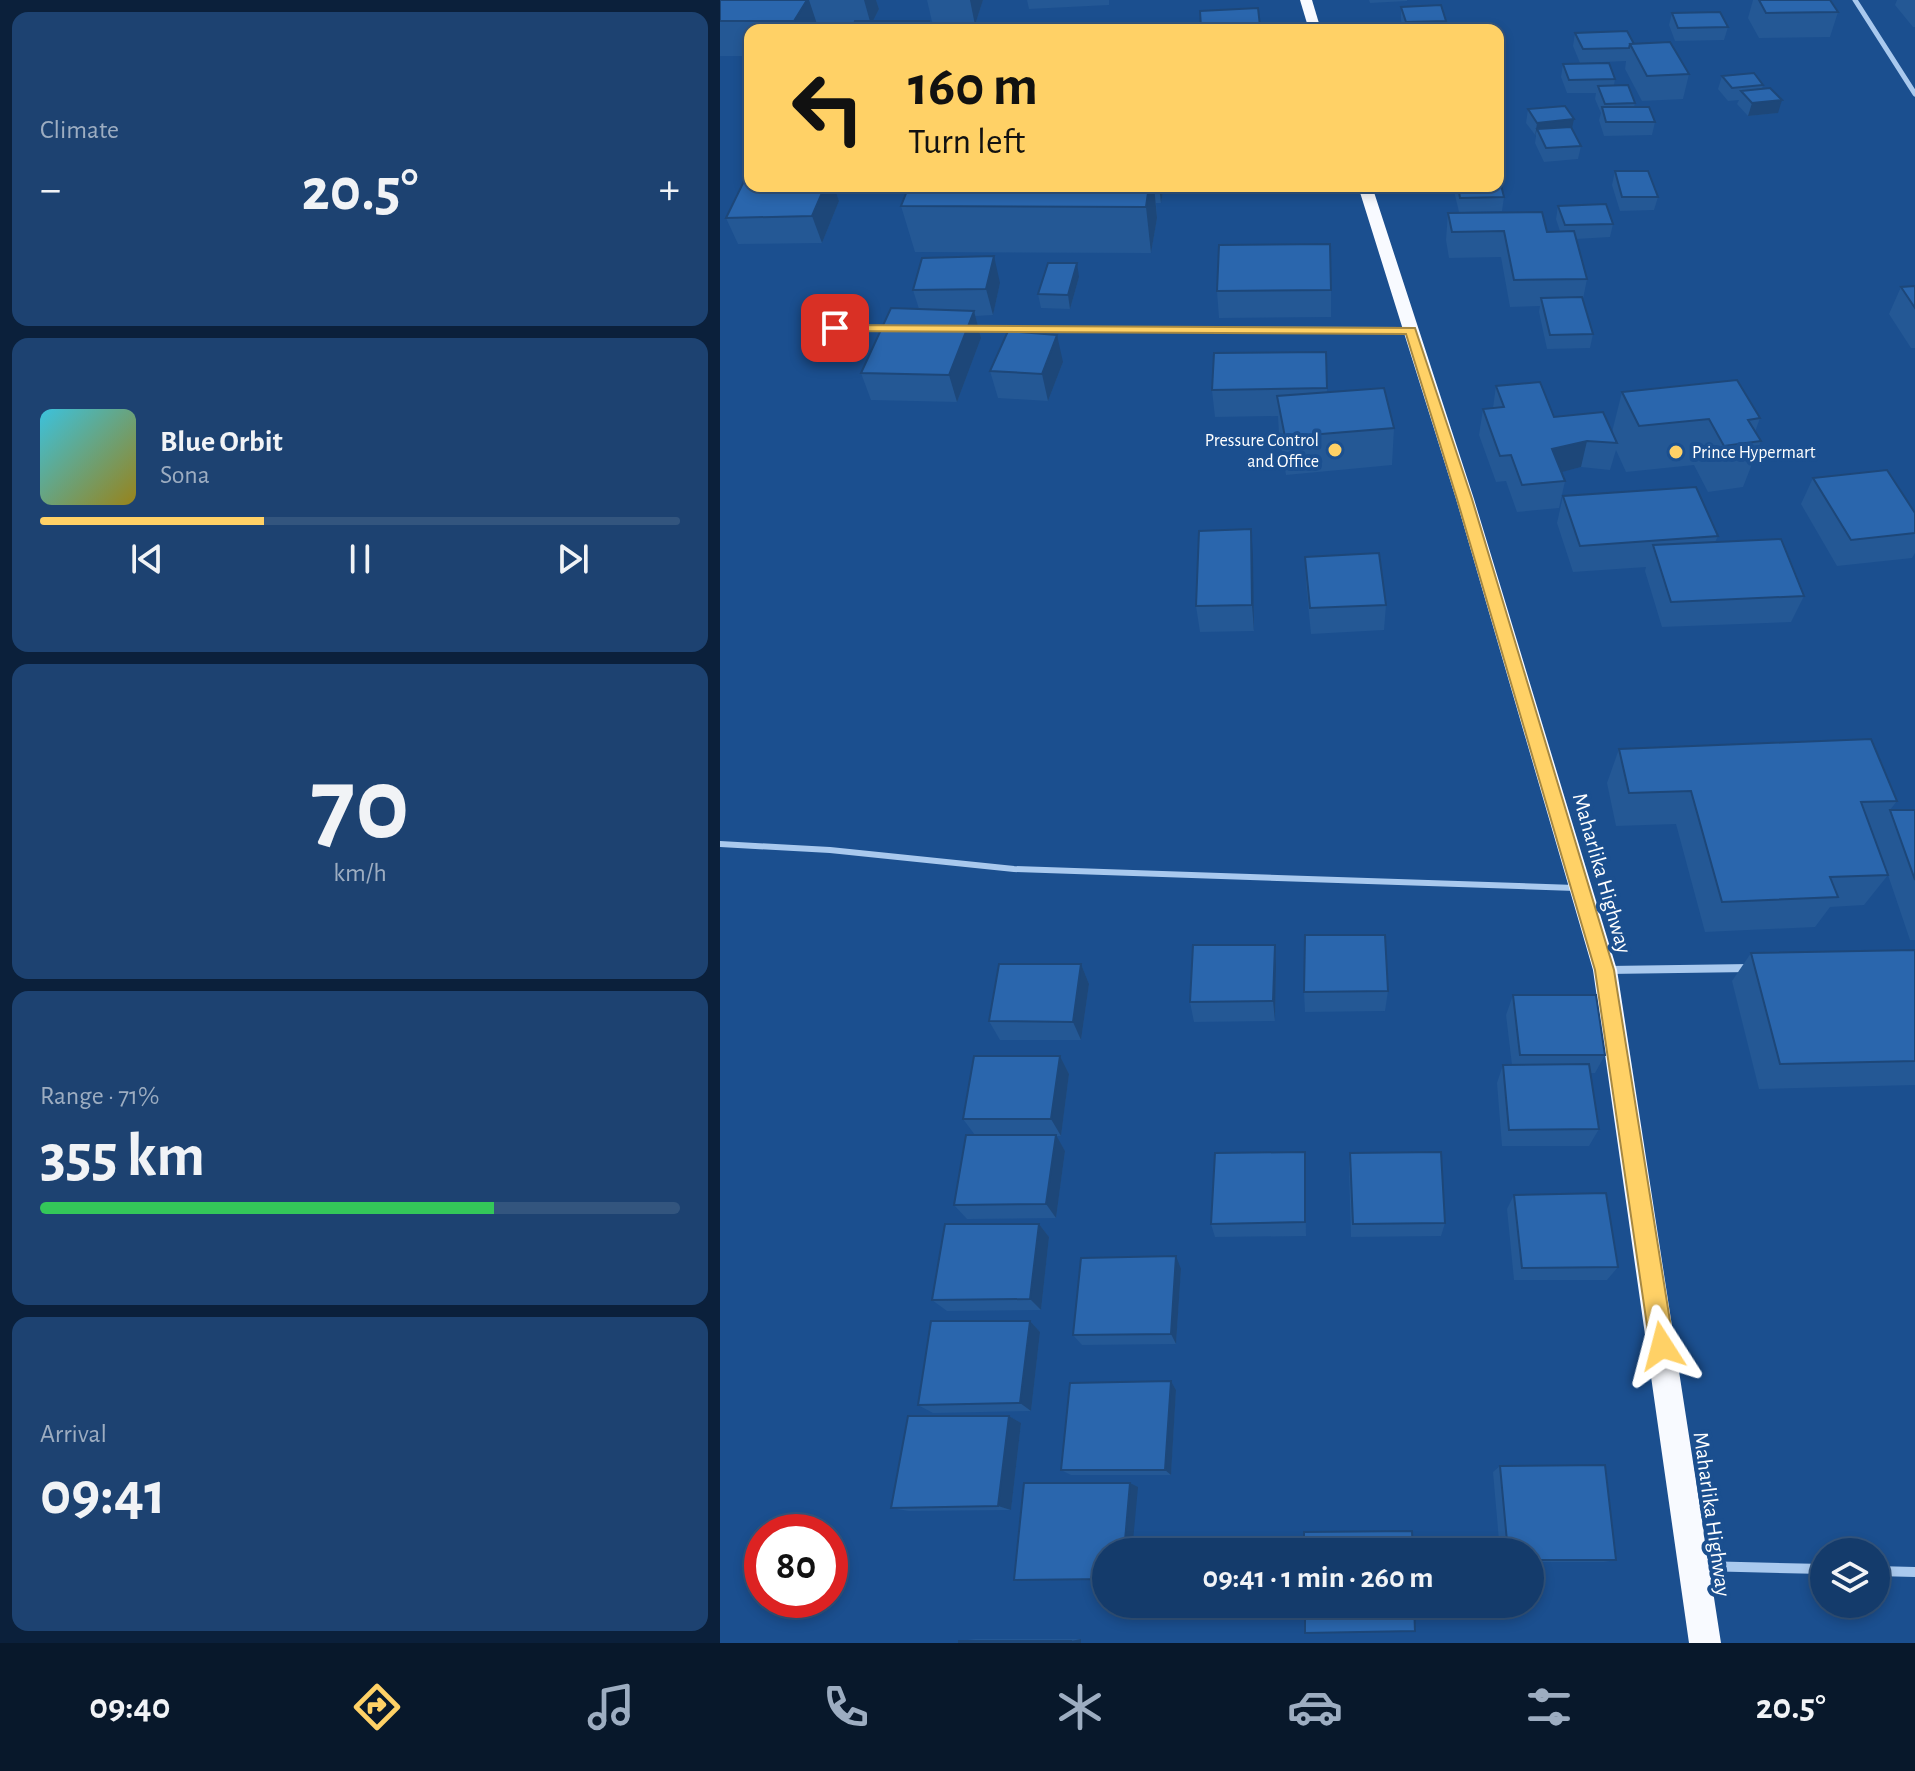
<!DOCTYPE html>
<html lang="en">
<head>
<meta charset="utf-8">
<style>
	:root { --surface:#143b6b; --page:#1d4271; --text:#f1f3f6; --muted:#9dadc1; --line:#33557e; --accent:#ffd166 }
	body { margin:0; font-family:"Alegreya Sans",sans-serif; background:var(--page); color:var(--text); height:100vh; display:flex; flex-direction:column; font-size:30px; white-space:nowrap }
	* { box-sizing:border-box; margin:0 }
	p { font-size:26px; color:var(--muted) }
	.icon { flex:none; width:44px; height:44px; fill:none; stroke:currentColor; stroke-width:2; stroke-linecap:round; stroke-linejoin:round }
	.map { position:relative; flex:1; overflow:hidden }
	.sheet { display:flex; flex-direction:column; gap:12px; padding:12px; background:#0b203b; width:720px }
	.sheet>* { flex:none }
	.banner { position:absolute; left:24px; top:24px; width:760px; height:168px; border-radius:16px; box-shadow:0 4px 12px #0003,0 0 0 2px var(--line); background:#ffd166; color:#111; overflow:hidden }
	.buttons { position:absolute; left:1090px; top:1538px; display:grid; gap:16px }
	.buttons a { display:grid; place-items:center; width:80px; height:80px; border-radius:50%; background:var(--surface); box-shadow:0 4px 12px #0003,0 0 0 2px var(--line); font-size:40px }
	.speed { position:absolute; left:24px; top:1514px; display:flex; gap:16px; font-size:40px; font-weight:700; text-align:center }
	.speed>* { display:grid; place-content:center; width:104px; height:104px; border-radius:50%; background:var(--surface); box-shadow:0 4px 12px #0003,0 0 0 2px var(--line); line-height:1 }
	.speed .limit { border:12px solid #d22; background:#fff; color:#111 }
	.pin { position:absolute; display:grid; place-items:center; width:68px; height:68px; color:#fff; margin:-34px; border-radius:16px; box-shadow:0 4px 12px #0006 }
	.me { position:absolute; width:88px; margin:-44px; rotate:351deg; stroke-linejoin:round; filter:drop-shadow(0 0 6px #0008) }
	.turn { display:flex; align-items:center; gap:28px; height:168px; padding:0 32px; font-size:36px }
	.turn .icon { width:104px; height:104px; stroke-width:2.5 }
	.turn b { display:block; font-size:56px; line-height:68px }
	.big { font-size:60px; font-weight:700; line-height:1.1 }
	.sheet .card { flex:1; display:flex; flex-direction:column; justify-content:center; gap:12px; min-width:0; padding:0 28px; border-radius:16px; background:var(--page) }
	.sheet .dial { align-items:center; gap:0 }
	.dial b { font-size:104px; line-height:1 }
	.song { display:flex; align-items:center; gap:24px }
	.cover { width:96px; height:96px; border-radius:12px; background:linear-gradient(135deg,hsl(190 70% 55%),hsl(50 70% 35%)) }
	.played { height:8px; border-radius:4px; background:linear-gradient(90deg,var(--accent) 35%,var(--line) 35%) }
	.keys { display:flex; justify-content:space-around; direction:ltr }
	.heat { display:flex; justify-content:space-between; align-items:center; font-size:44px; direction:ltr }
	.charge { height:12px; border-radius:6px; background:linear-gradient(90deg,#34c759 71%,var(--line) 0) }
	.trip { position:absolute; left:372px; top:1538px; width:452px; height:80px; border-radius:40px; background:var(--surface); box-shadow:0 4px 12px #0003,0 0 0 2px var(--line); font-weight:700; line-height:80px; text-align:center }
	.tabs { display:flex; height:128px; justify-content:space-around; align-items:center; background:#08182b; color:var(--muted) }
	.tabs .icon { width:56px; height:56px }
	.tabs .current { color:var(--accent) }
	.tabs b { font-size:36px; color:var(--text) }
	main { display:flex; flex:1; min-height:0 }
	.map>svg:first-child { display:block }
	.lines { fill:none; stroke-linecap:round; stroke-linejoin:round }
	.service { stroke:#a9c9ee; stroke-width:6 }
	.minor-far3 { stroke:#a9c9ee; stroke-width:5 }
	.minor-far2 { stroke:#a9c9ee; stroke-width:6 }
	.minor-far1 { stroke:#a9c9ee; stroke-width:8 }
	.minor { stroke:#a9c9ee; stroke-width:10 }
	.trunk { fill:#f8faff; fill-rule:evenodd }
	.wall { fill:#245895 }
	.shaded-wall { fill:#1d4779 }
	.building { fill:#2a66ad; stroke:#1d4779; stroke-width:2 }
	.route { fill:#ffd166; stroke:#a68842; stroke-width:2 }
	.poi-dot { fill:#ffd166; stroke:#1b4f8f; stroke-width:3 }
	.labels { text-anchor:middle; stroke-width:8; stroke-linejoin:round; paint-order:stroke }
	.far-poi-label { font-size:18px; fill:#fff; stroke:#1b4f8f; text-anchor:end }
	.street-label { font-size:22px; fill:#fff; stroke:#1b4f8f }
</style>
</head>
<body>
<main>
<section class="sheet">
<div class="card"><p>Climate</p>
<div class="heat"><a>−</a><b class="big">20.5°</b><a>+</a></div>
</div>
<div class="card">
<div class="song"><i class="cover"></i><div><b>Blue Orbit</b><p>Sona</p></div></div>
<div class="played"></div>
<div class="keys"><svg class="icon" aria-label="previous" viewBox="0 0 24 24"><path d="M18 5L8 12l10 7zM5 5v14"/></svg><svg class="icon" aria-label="pause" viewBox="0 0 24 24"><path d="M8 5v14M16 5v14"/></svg><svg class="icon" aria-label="next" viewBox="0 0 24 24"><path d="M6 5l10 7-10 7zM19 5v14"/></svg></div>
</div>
<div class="card dial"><b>70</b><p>km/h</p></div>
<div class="card"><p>Range · 71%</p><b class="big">355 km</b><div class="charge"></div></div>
<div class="card"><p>Arrival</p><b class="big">09:41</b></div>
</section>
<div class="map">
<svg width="1195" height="1643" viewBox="0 0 1195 1643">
	<rect width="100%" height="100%" fill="#1b4f8f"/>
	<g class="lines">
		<!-- service -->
		<path class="service" d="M 0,844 L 110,850 L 294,869 L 855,888"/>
		<!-- minor-far3 -->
		<path class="minor-far3" d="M 1135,0 L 1195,94"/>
		<!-- minor-far2 -->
		<g class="minor-far2">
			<path d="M 115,328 L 170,329"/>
			<path d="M 252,329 L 691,330"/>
		</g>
		<!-- minor-far1 -->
		<path class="minor-far1" d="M 888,970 L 1030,968"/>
		<!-- minor -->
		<g class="minor">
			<path d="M 981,1566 L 1104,1569"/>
			<path d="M 1156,1571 L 1195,1572"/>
		</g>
		<!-- trunk -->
		<g class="trunk">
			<path d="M 580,0 L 592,0 L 601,30 L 589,30 Z"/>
			<path d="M 638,186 L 652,186 L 754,499 L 897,970 L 1001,1643 L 969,1643 L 873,970 L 736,499 Z"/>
		</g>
	</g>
	<!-- wall -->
	<g class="wall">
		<path d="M 0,0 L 156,0 L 159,9 L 153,21 L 209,21 L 212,30 L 132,30 L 134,25 L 97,25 L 99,30 L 30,30 L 30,56 L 0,56 Z"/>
		<path d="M 207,0 L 263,0 L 255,25 L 213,26 Z"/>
		<path d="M 307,0 L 389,0 L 389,5 L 309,9 Z"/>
		<path d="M 649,0 L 687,0 L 687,1 L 650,3 Z"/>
		<path d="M 1033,0 L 1110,0 L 1118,12 L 1110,37 L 1039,38 L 1028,18 Z"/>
		<path d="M 1177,0 L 1195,0 L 1195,27 L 1193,27 L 1175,5 Z"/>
		<path d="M 681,7 L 726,21 L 725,30 L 684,30 L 681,20 Z"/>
		<path d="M 538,8 L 540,30 L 481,30 L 480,11 Z"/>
		<path d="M 952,13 L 1008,27 L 1004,40 L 955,41 L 949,25 Z"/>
		<path d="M 855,33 L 914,44 L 969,74 L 963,99 L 922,101 L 905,69 L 906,61 L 860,63 L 853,46 Z"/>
		<path d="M 843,64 L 895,79 L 894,85 L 915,103 L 914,107 L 935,122 L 932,135 L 884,136 L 879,120 L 881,113 L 875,99 L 876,93 L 847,93 L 841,77 Z"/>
		<path d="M 1002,76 L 1043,85 L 1042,89 L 1058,113 L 1028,116 L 1017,104 L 1019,100 L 1008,101 L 998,89 Z"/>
		<path d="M 808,109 L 852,129 L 861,146 L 858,159 L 824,162 L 815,143 L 816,136 L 806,123 Z"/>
		<path d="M 895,171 L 938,197 L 934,210 L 900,211 L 892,185 Z"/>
		<path d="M 30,186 L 114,186 L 119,201 L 102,243 L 18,244 L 6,218 Z"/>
		<path d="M 189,186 L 444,186 L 441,203 L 436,203 L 437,218 L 431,253 L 195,252 L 181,206 Z"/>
		<path d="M 735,186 L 778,186 L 784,197 L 782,211 L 739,212 L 734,191 Z"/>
		<path d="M 838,206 L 893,224 L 890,237 L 856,239 L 867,279 L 863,299 L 873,334 L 870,348 L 827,349 L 819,312 L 820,306 L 790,307 L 781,257 L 729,258 L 726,240 L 728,213 L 827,232 L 840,231 L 836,219 Z"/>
		<path d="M 359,277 L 350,309 L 321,308 L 318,294 Z"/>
		<path d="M 280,283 L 273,315 L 255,316 L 261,338 L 237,402 L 151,400 L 141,373 L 199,309 L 193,290 Z"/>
		<path d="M 1195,286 L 1195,348 L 1191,348 L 1169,314 L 1181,287 Z"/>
		<path d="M 611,290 L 611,317 L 499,318 L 497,291 Z"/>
		<path d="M 606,352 L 607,392 L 674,428 L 672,465 L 566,475 L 559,434 L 558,416 L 495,417 L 492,390 Z"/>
		<path d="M 343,362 L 328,401 L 278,398 L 270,371 Z"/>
		<path d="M 776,386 L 834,417 L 892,432 L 902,392 L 1040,418 L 1035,432 L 1041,441 L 1023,487 L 988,492 L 974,465 L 906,472 L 896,450 L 890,470 L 861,467 L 841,472 L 845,481 L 839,508 L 797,512 L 786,481 L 776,482 L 759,435 L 763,409 L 773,408 Z"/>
		<path d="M 1093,478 L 1195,513 L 1195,553 L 1192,558 L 1117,566 L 1081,504 Z"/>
		<path d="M 843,496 L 998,536 L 995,542 L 1084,596 L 1071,622 L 942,627 L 925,571 L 926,567 L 853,572 L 837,523 Z"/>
		<path d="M 531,529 L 534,631 L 480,632 L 476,606 Z"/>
		<path d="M 585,557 L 666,605 L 664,630 L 591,634 L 586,583 Z"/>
		<path d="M 899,749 L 1177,801 L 1170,810 L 1195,810 L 1195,940 L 1190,940 L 1168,875 L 1144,905 L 1110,907 L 1095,927 L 985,932 L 956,824 L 896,826 L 887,783 Z"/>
		<path d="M 555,945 L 556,965 L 555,1021 L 474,1022 L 470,1002 Z"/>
		<path d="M 1195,950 L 1195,1085 L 1039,1089 L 1012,981 L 1031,953 Z"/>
		<path d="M 361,964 L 369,984 L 361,1040 L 280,1040 L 269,1021 Z"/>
		<path d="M 668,991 L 665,1011 L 585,1012 L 584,992 Z"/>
		<path d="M 793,995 L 885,1055 L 875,1073 L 870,1073 L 879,1129 L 869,1146 L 782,1146 L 777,1083 L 783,1065 L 792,1065 L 786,1015 Z"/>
		<path d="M 340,1056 L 349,1074 L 341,1136 L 336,1136 L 345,1151 L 336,1218 L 247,1219 L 234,1205 L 255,1135 L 243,1119 Z"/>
		<path d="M 585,1152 L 586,1236 L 495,1237 L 491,1224 Z"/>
		<path d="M 630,1153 L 725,1223 L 721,1236 L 631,1237 L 629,1168 Z"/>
		<path d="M 794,1195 L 898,1267 L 887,1280 L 794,1280 L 787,1209 Z"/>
		<path d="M 319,1224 L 329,1237 L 321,1310 L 227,1311 L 212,1300 Z"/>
		<path d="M 461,1269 L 456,1344 L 362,1345 L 353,1335 Z"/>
		<path d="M 310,1321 L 320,1332 L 311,1411 L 213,1413 L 198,1405 Z"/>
		<path d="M 451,1381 L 456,1390 L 451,1475 L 351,1475 L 341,1470 Z"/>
		<path d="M 289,1416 L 301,1423 L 291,1510 L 189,1511 L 171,1508 Z"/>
		<path d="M 780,1466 L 896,1560 L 884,1562 L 810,1562 L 810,1552 L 780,1552 L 773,1472 Z"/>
		<path d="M 255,1639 L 361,1639 L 361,1643 L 239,1641 Z"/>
	</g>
	<!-- shaded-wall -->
	<g class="shaded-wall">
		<path d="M 87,0 L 89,0 L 99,30 L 77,30 L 74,21 Z"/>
		<path d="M 144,0 L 156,0 L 159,9 L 151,25 Z"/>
		<path d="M 250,0 L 263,0 L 255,25 Z"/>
		<path d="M 1062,100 L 1058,113 L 1028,116 L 1032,103 Z"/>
		<path d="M 854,119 L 851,133 L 817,129 L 815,137 L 817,123 Z"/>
		<path d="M 105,186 L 114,186 L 119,201 L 102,243 L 92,216 Z"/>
		<path d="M 429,186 L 434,186 L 437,218 L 431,253 L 426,207 Z"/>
		<path d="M 439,186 L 444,186 L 441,203 Z"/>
		<path d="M 274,256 L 280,283 L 273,315 L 266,289 Z"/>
		<path d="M 357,263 L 359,277 L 350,309 L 348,295 Z"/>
		<path d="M 254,311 L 261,338 L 237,402 L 229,375 Z"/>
		<path d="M 337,335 L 343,362 L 328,401 L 322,374 Z"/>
		<path d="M 867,441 L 861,467 L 827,476 L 832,449 Z"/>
		<path d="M 531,529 L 533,556 L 534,631 L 532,605 Z"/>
		<path d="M 555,945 L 556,965 L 555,1021 L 553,1001 Z"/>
		<path d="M 361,964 L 369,984 L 361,1040 L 353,1022 Z"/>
		<path d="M 340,1056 L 349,1074 L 341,1136 L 331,1119 Z"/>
		<path d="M 336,1135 L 345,1151 L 336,1218 L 326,1204 Z"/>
		<path d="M 319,1224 L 329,1237 L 321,1310 L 310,1299 Z"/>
		<path d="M 456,1256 L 461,1269 L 456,1344 L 451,1334 Z"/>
		<path d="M 310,1321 L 320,1332 L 311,1411 L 300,1403 Z"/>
		<path d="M 451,1381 L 456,1390 L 451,1475 L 445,1470 Z"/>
		<path d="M 289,1416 L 301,1423 L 291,1510 L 278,1506 Z"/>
		<path d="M 410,1483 L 418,1487 L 412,1552 L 404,1552 Z"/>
		<path d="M 361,1639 L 361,1643 L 351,1643 L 351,1641 Z"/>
	</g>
	<!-- building -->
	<g class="building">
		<path d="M 0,0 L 87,0 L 74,21 L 0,21 Z"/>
		<path d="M 1039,0 L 1110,0 L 1118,12 L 1046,13 Z"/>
		<path d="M 721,5 L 726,21 L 686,22 L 681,7 Z"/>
		<path d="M 538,8 L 540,26 L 481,28 L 480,11 Z"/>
		<path d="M 1000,12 L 1008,27 L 958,28 L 952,13 Z"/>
		<path d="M 135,21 L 209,21 L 208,30 L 132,30 Z"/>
		<path d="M 907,31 L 914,44 L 910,44 L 909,48 L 863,49 L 855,33 Z"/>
		<path d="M 950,42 L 969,74 L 927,76 L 910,44 Z"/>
		<path d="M 889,63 L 895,79 L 849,80 L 843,64 Z"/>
		<path d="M 1034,73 L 1043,85 L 1012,88 L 1002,76 Z"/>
		<path d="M 908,85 L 915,103 L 885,104 L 878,86 Z"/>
		<path d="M 1050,88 L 1062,100 L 1032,103 L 1021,91 Z"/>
		<path d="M 845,106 L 854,119 L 817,123 L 808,109 Z"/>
		<path d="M 882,107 L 929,107 L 935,122 L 886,122 Z"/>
		<path d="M 851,127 L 861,146 L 826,148 L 817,129 Z"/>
		<path d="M 895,171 L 928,171 L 938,197 L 902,197 Z"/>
		<path d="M 27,175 L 30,175 L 30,186 L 105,186 L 92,216 L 6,218 Z"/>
		<path d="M 778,177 L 779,177 L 784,197 L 740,198 L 738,186 L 778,186 Z"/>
		<path d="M 189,186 L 429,186 L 426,207 L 181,206 Z"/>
		<path d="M 886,204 L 893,224 L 845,225 L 838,206 Z"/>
		<path d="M 822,212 L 827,232 L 854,231 L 867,279 L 794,280 L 784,231 L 732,232 L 728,213 Z"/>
		<path d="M 610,244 L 611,290 L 497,291 L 499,245 Z"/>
		<path d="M 274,256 L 266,289 L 193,290 L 202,258 Z"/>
		<path d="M 328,263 L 357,263 L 348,295 L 318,294 Z"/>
		<path d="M 1195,286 L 1195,308 L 1181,287 Z"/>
		<path d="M 862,297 L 873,334 L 830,335 L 821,298 Z"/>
		<path d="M 171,308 L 254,311 L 229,375 L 141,373 Z"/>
		<path d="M 288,331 L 337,335 L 322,374 L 270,371 Z"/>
		<path d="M 606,352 L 607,388 L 492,390 L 494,353 Z"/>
		<path d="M 1017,380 L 1040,418 L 1028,420 L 1041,441 L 1004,446 L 989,419 L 919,426 L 902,392 Z"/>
		<path d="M 820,382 L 834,417 L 883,412 L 897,443 L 867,441 L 832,449 L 845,481 L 802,485 L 791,455 L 780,456 L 763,409 L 784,407 L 776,386 Z"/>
		<path d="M 664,388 L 674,428 L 565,437 L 557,396 Z"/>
		<path d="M 1167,470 L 1195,513 L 1195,533 L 1131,540 L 1093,478 Z"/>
		<path d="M 976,487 L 998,536 L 860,546 L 843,496 Z"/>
		<path d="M 531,529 L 532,605 L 476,606 L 479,531 Z"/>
		<path d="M 1061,539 L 1084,596 L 951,602 L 933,545 Z"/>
		<path d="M 659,553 L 666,605 L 590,608 L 585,557 Z"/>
		<path d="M 1151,739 L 1177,801 L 1141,802 L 1168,875 L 1110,877 L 1118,897 L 1002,902 L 971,791 L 909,793 L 899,749 Z"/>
		<path d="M 1170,810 L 1195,810 L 1195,880 Z"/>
		<path d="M 585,935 L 665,935 L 668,991 L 584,992 Z"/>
		<path d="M 473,945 L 555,945 L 553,1001 L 470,1002 Z"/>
		<path d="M 1195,950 L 1195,1061 L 1060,1064 L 1031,953 Z"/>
		<path d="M 279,964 L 361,964 L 353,1022 L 269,1021 Z"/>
		<path d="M 793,995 L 876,995 L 885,1055 L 800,1055 Z"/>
		<path d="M 254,1056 L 340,1056 L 331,1119 L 243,1119 Z"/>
		<path d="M 869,1064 L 879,1129 L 789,1130 L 783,1065 Z"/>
		<path d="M 246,1135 L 336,1135 L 326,1204 L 234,1205 Z"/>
		<path d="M 585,1152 L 585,1222 L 491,1224 L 495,1153 Z"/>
		<path d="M 721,1152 L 725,1223 L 633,1224 L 630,1153 Z"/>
		<path d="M 886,1193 L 898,1267 L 802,1268 L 794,1195 Z"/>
		<path d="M 225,1224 L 319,1224 L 310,1299 L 212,1300 Z"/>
		<path d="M 456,1256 L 451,1334 L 353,1335 L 361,1258 Z"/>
		<path d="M 211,1321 L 310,1321 L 300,1403 L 198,1405 Z"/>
		<path d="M 451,1381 L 445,1470 L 341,1470 L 350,1383 Z"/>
		<path d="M 188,1416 L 289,1416 L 278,1506 L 171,1508 Z"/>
		<path d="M 885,1465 L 896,1560 L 810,1560 L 810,1552 L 788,1552 L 780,1466 Z"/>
		<path d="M 304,1483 L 410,1483 L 404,1552 L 386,1552 L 386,1579 L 294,1580 Z"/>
		<path d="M 692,1531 L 693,1552 L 584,1552 L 584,1532 Z"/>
		<path d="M 585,1604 L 694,1604 L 695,1631 L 585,1633 Z"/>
		<rect x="239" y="1641" width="112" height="2"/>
	</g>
	<!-- route -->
	<path class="route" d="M 115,325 L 695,328 L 752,499 L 894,970 L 954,1346 L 950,1355 L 942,1358 L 933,1355 L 930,1346 L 875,970 L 737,499 L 686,334 L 111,331 L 111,326 Z"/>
	<!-- markers -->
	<g class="poi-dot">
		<circle cx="615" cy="450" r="8"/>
		<circle cx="956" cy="452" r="8"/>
	</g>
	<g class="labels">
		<!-- far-poi labels -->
		<g class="far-poi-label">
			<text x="599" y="446">Pressure Control<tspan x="599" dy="21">and Office</tspan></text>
			<text x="972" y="458" text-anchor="start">Prince Hypermart</text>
		</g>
		<!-- street labels -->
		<g class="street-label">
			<text transform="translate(883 873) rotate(74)" y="8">Maharlika Highway</text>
			<text transform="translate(993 1514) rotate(82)" y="8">Maharlika Highway</text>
		</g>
	</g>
</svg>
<div class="buttons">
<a><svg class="icon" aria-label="layers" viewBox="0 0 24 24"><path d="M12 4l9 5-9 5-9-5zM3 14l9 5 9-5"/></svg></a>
</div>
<div class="speed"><div class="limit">80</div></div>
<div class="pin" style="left:115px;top:328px;background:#d93025"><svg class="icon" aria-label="arrive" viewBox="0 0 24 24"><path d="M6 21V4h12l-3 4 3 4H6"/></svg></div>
<svg class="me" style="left:942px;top:1346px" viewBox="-20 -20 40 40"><path d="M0-17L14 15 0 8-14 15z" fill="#ffd166" stroke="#fff" stroke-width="4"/></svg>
<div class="trip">09:41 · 1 min · 260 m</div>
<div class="banner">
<div class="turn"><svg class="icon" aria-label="left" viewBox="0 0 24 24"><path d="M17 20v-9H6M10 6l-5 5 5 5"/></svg><div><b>160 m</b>Turn left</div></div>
</div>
</div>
</main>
<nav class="tabs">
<b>09:40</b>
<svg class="icon current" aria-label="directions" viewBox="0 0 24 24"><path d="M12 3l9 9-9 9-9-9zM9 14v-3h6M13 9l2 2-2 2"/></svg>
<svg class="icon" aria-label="music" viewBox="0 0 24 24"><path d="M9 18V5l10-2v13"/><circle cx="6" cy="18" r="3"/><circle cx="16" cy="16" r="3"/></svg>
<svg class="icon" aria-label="phone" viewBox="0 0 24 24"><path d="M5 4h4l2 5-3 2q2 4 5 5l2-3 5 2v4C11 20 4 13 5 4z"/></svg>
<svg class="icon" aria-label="climate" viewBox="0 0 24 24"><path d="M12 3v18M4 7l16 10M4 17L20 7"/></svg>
<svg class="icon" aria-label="car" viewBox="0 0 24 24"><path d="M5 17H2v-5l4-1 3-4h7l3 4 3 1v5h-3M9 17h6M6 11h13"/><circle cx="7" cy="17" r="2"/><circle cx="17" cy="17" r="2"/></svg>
<svg class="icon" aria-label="filters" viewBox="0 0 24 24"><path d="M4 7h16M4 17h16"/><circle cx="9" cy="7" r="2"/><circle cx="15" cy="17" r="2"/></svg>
<b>20.5°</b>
</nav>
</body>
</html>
